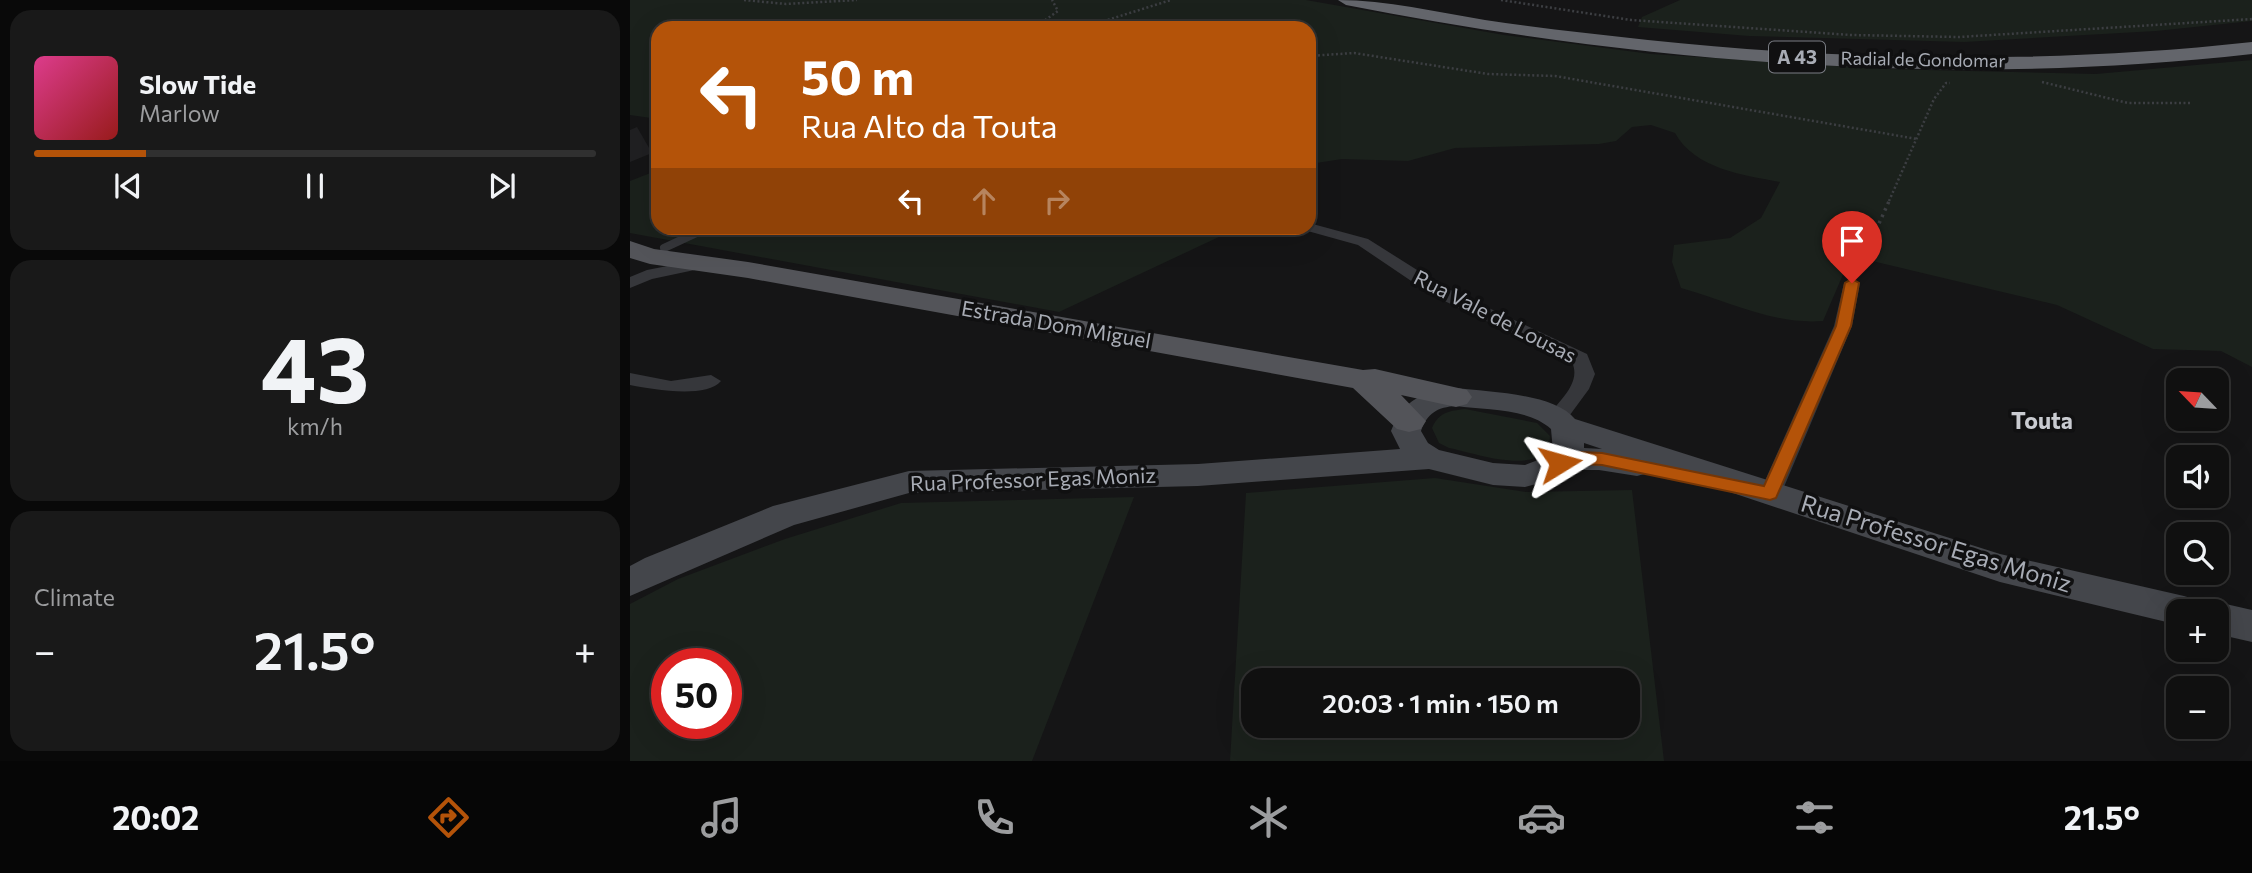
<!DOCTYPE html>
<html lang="en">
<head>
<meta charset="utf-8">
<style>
	:root { --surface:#101010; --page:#191919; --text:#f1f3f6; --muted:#9c9d9f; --line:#303030; --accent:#b45309 }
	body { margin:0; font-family:Commissioner,sans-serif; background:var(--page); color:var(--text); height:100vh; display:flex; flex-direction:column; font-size:26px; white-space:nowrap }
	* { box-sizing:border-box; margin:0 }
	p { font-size:23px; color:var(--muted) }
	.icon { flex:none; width:38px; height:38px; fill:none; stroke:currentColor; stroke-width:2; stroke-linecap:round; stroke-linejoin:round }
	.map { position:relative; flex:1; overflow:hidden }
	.side { display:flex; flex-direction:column; gap:10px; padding:10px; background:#090909; width:630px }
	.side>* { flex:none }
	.hud { position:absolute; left:21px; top:21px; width:665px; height:214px; border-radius:21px; box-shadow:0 7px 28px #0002,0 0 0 2px var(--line); background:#b45309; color:#fff; overflow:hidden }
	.needle { width:46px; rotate:295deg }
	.controls { position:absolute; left:1536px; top:368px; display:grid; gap:14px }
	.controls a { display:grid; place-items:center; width:63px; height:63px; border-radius:14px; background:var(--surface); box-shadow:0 7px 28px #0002,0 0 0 2px var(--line); font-size:35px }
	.speed { position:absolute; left:21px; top:648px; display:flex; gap:14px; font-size:35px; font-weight:700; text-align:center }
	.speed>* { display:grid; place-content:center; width:91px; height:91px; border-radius:50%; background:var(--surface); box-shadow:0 7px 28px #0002,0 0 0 2px var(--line); line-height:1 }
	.speed .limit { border:10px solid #d22; background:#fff; color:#111 }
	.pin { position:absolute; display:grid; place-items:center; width:60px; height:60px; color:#fff; margin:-72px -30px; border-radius:50% 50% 50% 0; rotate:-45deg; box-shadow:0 0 7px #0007 }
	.pin .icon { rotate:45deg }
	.me { position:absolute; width:77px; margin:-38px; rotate:82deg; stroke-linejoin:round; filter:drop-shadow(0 0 5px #0008) }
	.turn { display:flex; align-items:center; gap:24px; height:147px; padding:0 35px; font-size:32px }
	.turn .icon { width:91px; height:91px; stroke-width:2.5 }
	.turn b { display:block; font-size:49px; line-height:60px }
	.lanes { display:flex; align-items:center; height:66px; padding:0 35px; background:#0003; justify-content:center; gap:35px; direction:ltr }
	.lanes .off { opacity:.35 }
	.big { font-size:52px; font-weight:600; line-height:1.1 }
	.side .tile { flex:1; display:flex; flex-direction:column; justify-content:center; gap:10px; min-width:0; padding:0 24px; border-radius:21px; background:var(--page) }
	.side .dial { align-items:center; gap:0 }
	.dial b { font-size:91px; line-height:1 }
	.song { display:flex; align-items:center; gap:21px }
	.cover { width:84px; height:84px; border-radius:10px; background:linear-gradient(135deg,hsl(330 70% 55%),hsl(0 70% 35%)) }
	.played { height:7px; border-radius:4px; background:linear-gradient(90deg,var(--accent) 20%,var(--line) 20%) }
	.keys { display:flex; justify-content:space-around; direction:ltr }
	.heat { display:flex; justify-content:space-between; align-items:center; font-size:38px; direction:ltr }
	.trip { position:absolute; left:611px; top:668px; width:399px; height:70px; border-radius:21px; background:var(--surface); box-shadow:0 7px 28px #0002,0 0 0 2px var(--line); font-weight:600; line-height:70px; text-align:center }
	.tab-bar { display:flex; height:112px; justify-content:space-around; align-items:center; background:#060606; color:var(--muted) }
	.tab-bar .icon { width:49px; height:49px }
	.tab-bar .selected { color:var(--accent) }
	.tab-bar b { font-size:32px; color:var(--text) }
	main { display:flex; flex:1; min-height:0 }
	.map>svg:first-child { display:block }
	.green { fill:#1b211c; fill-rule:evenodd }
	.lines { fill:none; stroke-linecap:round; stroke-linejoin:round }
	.path-far1 { stroke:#3c3e42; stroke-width:2.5; stroke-dasharray:2 2.5; stroke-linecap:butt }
	.path { stroke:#3c3e42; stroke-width:3.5; stroke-dasharray:2.5 4.5; stroke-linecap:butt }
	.lane { stroke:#36373b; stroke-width:8 }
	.street { fill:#36373b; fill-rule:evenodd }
	.secondary { fill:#44464b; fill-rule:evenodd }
	.primary { fill:#535459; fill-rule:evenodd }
	.highway { fill:#63656b; fill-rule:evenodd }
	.shaded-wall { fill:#202022 }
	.route { fill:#b45309; stroke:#753606; stroke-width:2 }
	.labels { text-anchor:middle; stroke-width:7; stroke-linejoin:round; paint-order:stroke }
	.far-street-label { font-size:18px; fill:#a8acb5; stroke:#101011 }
	.shield { fill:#101011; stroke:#7a7d84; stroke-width:2 }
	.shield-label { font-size:19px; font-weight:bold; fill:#a8acb5 }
	.street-label { font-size:21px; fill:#a8acb5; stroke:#101011 }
	.neighbourhood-label { font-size:23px; font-weight:bold; fill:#c9cbd1; stroke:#101011 }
	.near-street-label { font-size:24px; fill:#a8acb5; stroke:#101011 }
</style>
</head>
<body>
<main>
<section class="side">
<div class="tile">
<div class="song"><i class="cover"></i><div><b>Slow Tide</b><p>Marlow</p></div></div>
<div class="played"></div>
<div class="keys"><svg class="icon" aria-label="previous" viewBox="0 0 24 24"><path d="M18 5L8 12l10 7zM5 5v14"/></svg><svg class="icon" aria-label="pause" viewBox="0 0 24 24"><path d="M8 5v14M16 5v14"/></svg><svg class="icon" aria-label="next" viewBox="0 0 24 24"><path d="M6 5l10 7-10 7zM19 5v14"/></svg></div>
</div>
<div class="tile dial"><b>43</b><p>km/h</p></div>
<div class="tile"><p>Climate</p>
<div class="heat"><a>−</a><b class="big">21.5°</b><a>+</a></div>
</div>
</section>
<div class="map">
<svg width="1622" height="761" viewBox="0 0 1622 761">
	<rect width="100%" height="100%" fill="#151516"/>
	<!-- green -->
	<g class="green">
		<path d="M 0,0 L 676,0 L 874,35 L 1021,54 L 1255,69 L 1466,74 L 1622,60 L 1622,367 L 1591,351 L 1523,349 L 1427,305 L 1221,256 L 1193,321 C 1143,325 1099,301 1051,288 L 1042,262 L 1044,245 L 1100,238 L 1131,218 L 1150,182 C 1113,175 1065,169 1045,133 L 1021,125 L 1002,127 L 986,141 L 969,144 L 825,148 L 778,161 L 712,159 L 680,164 L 679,28 L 28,28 L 28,119 L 0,115 Z"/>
		<path d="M 1050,0 L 1622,0 L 1622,21 L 1526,31 L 1334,42 L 1119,36 L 1008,27 L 1012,17 Z"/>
		<path d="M 28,170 L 28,228 L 608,228 L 429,312 L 0,233 L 0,181 Z"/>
		<path d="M 835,409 L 907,423 L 920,436 C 918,480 845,453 819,448 L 809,443 L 802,428 C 809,412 819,411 835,409 Z"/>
		<path d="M 805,478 L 896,492 L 1002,490 L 1034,761 L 600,761 L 616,493 ZM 623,681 L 998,681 L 998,726 L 623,726 Z"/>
		<path d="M 504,497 L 402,761 L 0,761 L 0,604 L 48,579 L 155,539 L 271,503 ZM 37,663 L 96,663 L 96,723 L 37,723 Z"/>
	</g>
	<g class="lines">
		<!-- path-far1 -->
		<g class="path-far1">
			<path d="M 114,0 L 156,4 L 227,0"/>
			<path d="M 871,0 L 1001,20 L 1221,35 L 1329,37 L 1622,19"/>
			<path d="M 404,28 L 428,11 L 422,0"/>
			<path d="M 452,28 L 541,0"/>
			<path d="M 679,56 L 724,53 L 858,74 L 925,76 L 1287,139"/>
			<path d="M 1412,82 L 1498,103 L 1562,103"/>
			<path d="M 1259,201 L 1304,99 L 1316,83 L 1320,83"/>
		</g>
		<!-- path -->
		<path class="path" d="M 1229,268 L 1260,199"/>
		<!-- lane -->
		<path class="lane" d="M 34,248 L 77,228"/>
		<!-- street -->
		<g class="street">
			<path d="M 679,223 L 738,239 L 814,287 L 957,354 L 965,374 L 959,389 L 934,423 L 920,423 L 917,418 C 928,401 952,384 942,362 L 802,295 L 728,245 L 674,230 L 672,228 L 679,228 Z"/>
			<path d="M 68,260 L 76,265 L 74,268 L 22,279 L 0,288 L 0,277 L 17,270 Z"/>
			<path d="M 1222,278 L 1230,283 L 1222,326 L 1151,494 L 1148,500 L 1140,502 L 1132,500 L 1129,494 L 1204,326 L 1214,283 Z"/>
			<path d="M 0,373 L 41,381 L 81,375 L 91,381 C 76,399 21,389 0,385 Z"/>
		</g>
		<!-- secondary -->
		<path class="secondary" d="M 826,388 C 858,392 924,393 945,419 L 1370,554 L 1554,596 L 1567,600 L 1572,610 L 1587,602 L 1622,610 L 1622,642 L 1587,634 L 1587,611 L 1549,611 L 1549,625 L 1370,582 L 1022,466 L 1018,473 L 1007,476 L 969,470 L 941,470 L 921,480 L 895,487 L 863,485 L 799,469 L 568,486 L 279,493 L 164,525 L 0,596 L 0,566 L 15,558 L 143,506 L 279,471 L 568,464 L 770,449 L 761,431 C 773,400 794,390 826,388 ZM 826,406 C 855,410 898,408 921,429 L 923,451 L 913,458 L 895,465 L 863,463 L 809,450 L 798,443 L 791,431 C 797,413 808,407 826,406 ZM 954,443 L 972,449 L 954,448 Z"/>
		<!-- primary -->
		<path class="primary" d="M 0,241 L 24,249 L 118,262 L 733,370 L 745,369 L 837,390 L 842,397 L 837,404 L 826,407 L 771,395 L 796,421 L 791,429 L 779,432 L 767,429 L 723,388 L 118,278 L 20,264 L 0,258 Z"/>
		<!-- highway -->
		<path class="highway" d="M 708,0 C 757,0 806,12 855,20 C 909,28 963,34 1018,40 C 1217,61 1423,64 1622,42 L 1622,54 C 1321,88 1012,63 716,5 Z"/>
	</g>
	<!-- shaded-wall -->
	<path class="shaded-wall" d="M 7,127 L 22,153 L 0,162 L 0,130 Z"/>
	<!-- route -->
	<path class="route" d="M 1222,279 L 1229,283 L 1221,326 L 1146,498 L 1140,500 L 972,465 L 951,464 L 930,469 L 924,467 L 921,463 L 924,459 L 951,452 L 972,453 L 1134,486 L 1206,326 L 1215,283 Z"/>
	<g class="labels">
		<!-- far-street labels -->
		<g class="far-street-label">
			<text transform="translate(1293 60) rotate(1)" y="6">Radial de Gondomar</text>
		</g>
		<!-- shield labels -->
		<rect class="shield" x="1139" y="41.5" width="56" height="31" rx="5"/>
		<g class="shield-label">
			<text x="1167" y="64">A 43</text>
		</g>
		<!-- street labels -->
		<g class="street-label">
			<text transform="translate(865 317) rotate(27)" y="7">Rua Vale de Lousas</text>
			<text transform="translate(426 325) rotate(10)" y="7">Estrada Dom Miguel</text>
			<text transform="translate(403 480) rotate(-2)" y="7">Rua Professor Egas Moniz</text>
		</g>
		<!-- neighbourhood labels -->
		<g class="neighbourhood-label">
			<text x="1412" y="429">Touta</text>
		</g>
		<!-- near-street labels -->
		<g class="near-street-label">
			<text transform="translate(1306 544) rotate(17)" y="8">Rua Professor Egas Moniz</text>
		</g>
	</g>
</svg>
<div class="controls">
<a><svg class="needle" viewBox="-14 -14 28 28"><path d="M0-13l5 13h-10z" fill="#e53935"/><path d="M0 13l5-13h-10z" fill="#9c9d9f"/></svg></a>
<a><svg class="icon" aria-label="sound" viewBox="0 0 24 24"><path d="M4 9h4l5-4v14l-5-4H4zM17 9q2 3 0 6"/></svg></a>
<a><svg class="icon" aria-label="search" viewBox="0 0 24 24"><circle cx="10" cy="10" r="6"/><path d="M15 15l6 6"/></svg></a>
<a>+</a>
<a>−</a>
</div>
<div class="speed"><div class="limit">50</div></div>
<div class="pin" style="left:1222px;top:283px;background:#d93025"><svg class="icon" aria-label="arrive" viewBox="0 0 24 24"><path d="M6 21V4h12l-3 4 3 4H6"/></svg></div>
<svg class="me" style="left:930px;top:463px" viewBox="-20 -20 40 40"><path d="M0-17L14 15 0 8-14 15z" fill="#b45309" stroke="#fff" stroke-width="4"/></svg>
<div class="trip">20:03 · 1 min · 150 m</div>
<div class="hud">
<div class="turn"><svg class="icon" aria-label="left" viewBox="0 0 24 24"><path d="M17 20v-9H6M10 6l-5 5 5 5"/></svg><div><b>50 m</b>Rua Alto da Touta</div></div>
<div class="lanes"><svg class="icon" aria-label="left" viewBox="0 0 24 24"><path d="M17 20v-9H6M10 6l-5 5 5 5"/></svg><svg class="icon off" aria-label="ahead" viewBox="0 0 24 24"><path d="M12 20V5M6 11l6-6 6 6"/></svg><svg class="icon off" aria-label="right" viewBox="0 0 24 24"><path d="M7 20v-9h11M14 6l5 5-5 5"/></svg></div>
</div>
</div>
</main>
<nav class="tab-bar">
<b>20:02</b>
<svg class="icon selected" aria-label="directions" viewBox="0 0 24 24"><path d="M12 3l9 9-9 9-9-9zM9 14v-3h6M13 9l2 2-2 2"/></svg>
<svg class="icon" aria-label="music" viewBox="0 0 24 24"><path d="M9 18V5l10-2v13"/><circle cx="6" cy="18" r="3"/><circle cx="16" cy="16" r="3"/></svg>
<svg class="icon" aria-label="phone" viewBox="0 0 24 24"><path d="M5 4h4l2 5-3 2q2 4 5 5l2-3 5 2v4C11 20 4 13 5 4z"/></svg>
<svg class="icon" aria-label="climate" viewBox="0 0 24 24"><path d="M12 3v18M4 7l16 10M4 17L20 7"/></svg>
<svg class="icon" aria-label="car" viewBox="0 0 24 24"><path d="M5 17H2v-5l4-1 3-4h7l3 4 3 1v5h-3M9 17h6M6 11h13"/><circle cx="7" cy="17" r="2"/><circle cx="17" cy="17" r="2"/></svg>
<svg class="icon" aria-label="filters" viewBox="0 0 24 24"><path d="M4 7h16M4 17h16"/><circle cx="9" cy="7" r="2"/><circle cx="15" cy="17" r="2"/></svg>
<b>21.5°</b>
</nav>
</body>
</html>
